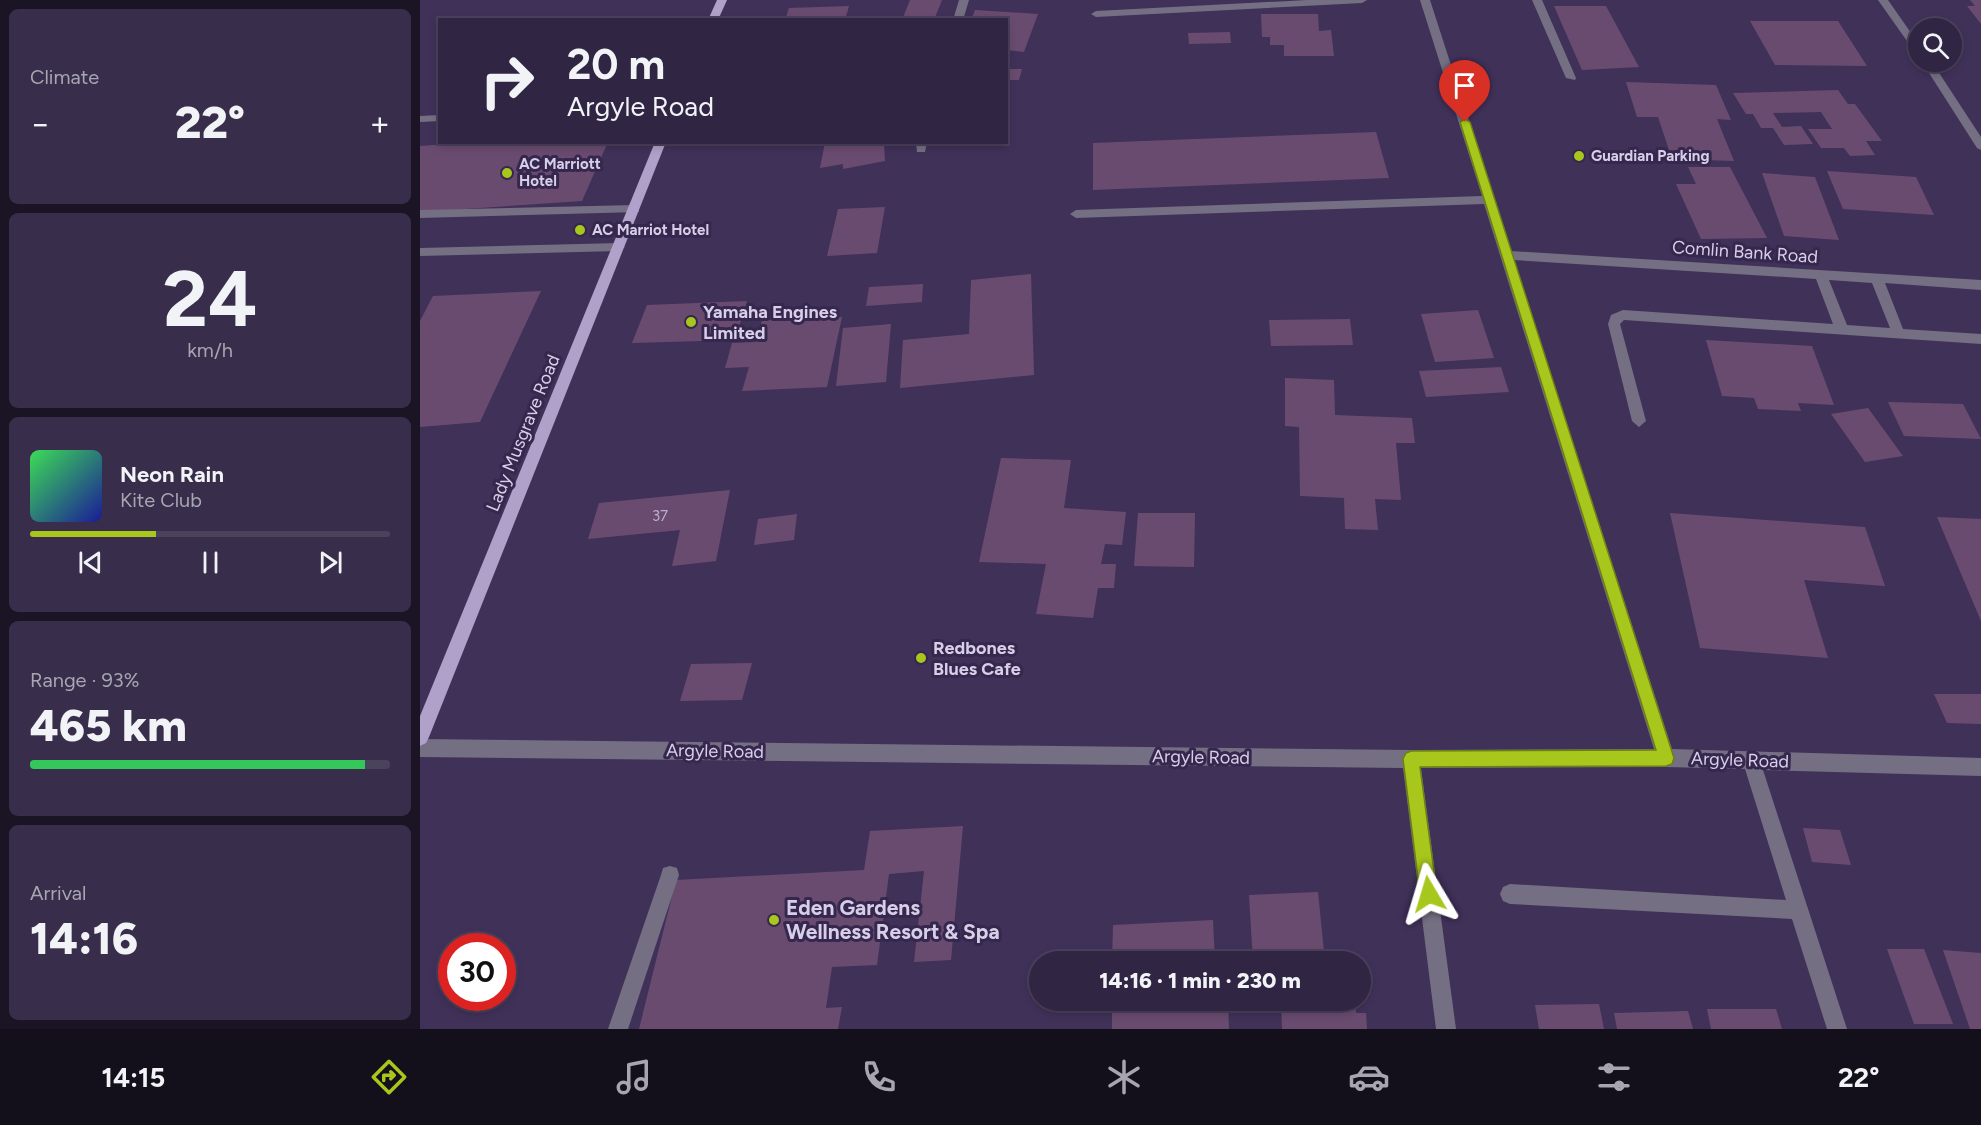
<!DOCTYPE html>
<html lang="en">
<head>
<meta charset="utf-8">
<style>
	:root { --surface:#302543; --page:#382d4a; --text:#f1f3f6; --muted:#a8a5b2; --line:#4b425c; --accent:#a8c71c }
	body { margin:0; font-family:Figtree,sans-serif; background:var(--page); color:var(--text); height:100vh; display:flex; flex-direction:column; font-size:22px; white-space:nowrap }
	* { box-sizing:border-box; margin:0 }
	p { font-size:20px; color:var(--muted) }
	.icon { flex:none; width:33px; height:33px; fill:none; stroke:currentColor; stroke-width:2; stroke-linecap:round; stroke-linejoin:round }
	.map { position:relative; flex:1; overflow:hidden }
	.side { display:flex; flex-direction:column; gap:9px; padding:9px; background:#1a1425; width:420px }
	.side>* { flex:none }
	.top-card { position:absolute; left:18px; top:18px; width:570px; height:126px; border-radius:0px; box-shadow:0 3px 9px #0003,0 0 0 2px var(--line); background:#302543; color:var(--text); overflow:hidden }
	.buttons { position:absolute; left:1488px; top:18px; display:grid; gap:12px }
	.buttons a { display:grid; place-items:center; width:54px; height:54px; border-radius:50%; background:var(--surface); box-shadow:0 3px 9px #0003,0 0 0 2px var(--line); font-size:30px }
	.speed { position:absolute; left:18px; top:933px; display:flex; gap:12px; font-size:30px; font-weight:700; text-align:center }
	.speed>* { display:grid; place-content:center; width:78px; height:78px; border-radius:50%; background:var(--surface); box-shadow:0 3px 9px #0003,0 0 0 2px var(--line); line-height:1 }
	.speed .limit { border:9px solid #d22; background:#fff; color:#111 }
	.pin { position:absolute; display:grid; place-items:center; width:51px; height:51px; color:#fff; margin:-62px -26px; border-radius:50% 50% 50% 0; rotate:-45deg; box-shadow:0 0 6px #0007 }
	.pin .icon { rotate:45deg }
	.me { position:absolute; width:66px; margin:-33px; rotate:353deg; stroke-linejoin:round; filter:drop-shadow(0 0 4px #0008) }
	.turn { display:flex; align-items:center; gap:21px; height:126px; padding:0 30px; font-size:27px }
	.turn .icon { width:78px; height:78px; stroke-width:2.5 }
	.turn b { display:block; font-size:42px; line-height:51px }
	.big { font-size:45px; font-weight:800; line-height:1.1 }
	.side .widget { flex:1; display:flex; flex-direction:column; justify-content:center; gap:9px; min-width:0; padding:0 21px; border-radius:9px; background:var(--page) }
	.side .dial { align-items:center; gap:0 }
	.dial b { font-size:78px; line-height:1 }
	.song { display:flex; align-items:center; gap:18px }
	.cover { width:72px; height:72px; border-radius:9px; background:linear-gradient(135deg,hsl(130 70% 55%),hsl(240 70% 35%)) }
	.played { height:6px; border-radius:3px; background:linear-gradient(90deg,var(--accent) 35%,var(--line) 35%) }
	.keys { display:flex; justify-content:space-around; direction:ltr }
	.heat { display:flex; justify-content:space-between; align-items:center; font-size:33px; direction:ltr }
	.charge { height:9px; border-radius:4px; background:linear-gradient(90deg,#34c759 93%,var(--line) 0) }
	.trip { position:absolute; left:609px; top:951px; width:342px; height:60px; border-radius:30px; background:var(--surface); box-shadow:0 3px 9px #0003,0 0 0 2px var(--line); font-weight:800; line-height:60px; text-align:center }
	.tabs { display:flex; height:96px; justify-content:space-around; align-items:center; background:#130f1b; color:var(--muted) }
	.tabs .icon { width:42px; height:42px }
	.tabs .on { color:var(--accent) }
	.tabs b { font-size:27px; color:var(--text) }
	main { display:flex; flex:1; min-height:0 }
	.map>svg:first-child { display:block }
	.building { fill:#6a4b70 }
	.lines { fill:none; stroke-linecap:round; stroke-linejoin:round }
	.minor { fill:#756f83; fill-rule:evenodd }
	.major { fill:#afa1c9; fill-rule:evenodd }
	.route { fill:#a8c71c; stroke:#6d8112; stroke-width:1.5 }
	.poi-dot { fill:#a8c71c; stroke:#36274e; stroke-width:2 }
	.labels { text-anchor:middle; stroke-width:6; stroke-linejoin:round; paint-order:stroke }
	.far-poi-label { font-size:15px; font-weight:bold; fill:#d7cfe8; stroke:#36274e; text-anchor:start }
	.number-label { font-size:15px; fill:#bcaeca }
	.street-label { font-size:18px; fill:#d7cfe8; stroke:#36274e }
	.poi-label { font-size:18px; font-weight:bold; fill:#d7cfe8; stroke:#36274e; text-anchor:start }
	.near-poi-label { font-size:21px; font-weight:bold; fill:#d7cfe8; stroke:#36274e; text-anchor:start }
</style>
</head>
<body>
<main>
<section class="side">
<div class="widget"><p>Climate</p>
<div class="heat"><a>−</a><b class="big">22°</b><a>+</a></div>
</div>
<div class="widget dial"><b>24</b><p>km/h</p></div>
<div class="widget">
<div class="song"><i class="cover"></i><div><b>Neon Rain</b><p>Kite Club</p></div></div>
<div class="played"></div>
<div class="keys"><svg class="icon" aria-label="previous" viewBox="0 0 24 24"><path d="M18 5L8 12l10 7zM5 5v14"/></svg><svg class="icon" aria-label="pause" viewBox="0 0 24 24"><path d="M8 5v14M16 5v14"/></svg><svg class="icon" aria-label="next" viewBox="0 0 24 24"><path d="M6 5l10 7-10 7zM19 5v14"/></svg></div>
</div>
<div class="widget"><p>Range · 93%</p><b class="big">465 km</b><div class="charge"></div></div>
<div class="widget"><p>Arrival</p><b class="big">14:16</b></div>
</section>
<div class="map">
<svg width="1561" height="1029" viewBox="0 0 1561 1029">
	<rect width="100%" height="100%" fill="#403159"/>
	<!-- building -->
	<g class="building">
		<path d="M 490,0 L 522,0 L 514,20 L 482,20 Z"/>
		<path d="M 1550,0 L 1561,0 L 1561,24 L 1547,6 L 1555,6 Z"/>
		<path d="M 429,6 L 425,20 L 365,20 L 369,8 Z"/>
		<path d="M 1134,6 L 1186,6 L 1219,67 L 1162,70 Z"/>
		<path d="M 555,10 L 618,14 L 604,52 L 586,50 L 586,20 L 551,20 Z"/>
		<path d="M 841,14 L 898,14 L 899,31 L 911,30 L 914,56 L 864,56 L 864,45 L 850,45 L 850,37 L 842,37 Z"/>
		<path d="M 1330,21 L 1418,21 L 1447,66 L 1355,65 Z"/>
		<path d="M 810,32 L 811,43 L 769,44 L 768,33 Z"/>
		<path d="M 586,69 L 602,69 L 599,80 L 586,80 Z"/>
		<path d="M 1206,82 L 1296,85 L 1311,120 L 1297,119 L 1314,161 L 1252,159 L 1238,117 L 1217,117 Z"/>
		<path d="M 1418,90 L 1428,104 L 1435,104 L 1462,141 L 1446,141 L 1455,155 L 1430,156 L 1424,148 L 1401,148 L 1388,129 L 1412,129 L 1401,112 L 1353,113 L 1362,127 L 1381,126 L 1393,144 L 1364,145 L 1353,128 L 1341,128 L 1333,114 L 1326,114 L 1313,93 Z"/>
		<path d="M 956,132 L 969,178 L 673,190 L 673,143 Z"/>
		<path d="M 57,142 L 188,142 L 162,201 L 0,212 L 0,146 Z"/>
		<path d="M 405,142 L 456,142 L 456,146 L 464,145 L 465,161 L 423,169 L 423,164 L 400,168 Z"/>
		<path d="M 1268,167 L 1310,167 L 1347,238 L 1281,239 L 1256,184 L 1276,184 Z"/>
		<path d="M 1407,171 L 1496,177 L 1514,215 L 1423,209 Z"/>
		<path d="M 1342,173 L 1395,177 L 1419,240 L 1364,236 Z"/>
		<path d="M 465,207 L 457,253 L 407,256 L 418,209 Z"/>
		<path d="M 611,274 L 614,375 L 480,388 L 483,340 L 549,334 L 551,280 Z"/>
		<path d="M 503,284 L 502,302 L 446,306 L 449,287 Z"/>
		<path d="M 121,291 L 60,422 L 0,427 L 0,321 L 13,296 Z"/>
		<path d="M 327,301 L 315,340 L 212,343 L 227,305 Z"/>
		<path d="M 1058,310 L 1074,358 L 1015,362 L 1001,314 Z"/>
		<path d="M 422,317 L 407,387 L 322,391 L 329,367 L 305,368 L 312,343 L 336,342 L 342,320 Z"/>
		<path d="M 930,319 L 933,345 L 851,346 L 849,320 Z"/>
		<path d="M 471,324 L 466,382 L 416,386 L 423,328 Z"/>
		<path d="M 1286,340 L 1392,346 L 1414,405 L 1378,403 L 1381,411 L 1338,409 L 1334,398 L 1302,396 Z"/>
		<path d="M 1081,367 L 1089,392 L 1006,397 L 999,371 Z"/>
		<path d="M 865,378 L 914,380 L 915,415 L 992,418 L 995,443 L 976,443 L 981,500 L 955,499 L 958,530 L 925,529 L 924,498 L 880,496 L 879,427 L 865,426 Z"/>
		<path d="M 1468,402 L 1543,404 L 1561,439 L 1484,436 Z"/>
		<path d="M 1448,408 L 1483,456 L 1445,462 L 1411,414 Z"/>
		<path d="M 581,458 L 651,460 L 644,508 L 706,512 L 702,545 L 685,544 L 681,564 L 696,564 L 694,588 L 678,588 L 673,618 L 616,614 L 626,564 L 559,562 Z"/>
		<path d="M 310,490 L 296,561 L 252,566 L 260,530 L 168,539 L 179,503 Z"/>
		<path d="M 718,513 L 775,513 L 774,567 L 714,566 Z"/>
		<path d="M 1250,513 L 1445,527 L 1465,586 L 1384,580 L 1408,658 L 1280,648 Z"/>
		<path d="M 377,514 L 374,540 L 334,545 L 338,519 Z"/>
		<path d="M 1517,517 L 1561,519 L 1561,621 Z"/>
		<path d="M 332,663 L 322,700 L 260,701 L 271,664 Z"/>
		<path d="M 1514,694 L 1561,694 L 1561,724 L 1527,723 Z"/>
		<path d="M 543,826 L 531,960 L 494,962 L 504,871 L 469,874 L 457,965 L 412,967 L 406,1008 L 422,1007 L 418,1029 L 219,1029 L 256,880 L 444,870 L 450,831 Z"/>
		<path d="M 1383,828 L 1420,830 L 1431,865 L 1392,862 Z"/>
		<path d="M 898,892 L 905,962 L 833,962 L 829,895 Z"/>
		<path d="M 793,920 L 795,962 L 692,962 L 693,925 Z"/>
		<path d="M 1467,949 L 1504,949 L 1533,1024 L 1494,1024 Z"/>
		<path d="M 1523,950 L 1561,953 L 1561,1029 L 1550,1029 Z"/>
		<path d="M 692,1000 L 808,1000 L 809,1029 L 692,1029 Z"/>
		<path d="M 861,1000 L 935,1000 L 936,1013 L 946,1013 L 947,1029 L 862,1029 Z"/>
		<path d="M 1179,1004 L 1184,1029 L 1119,1029 L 1115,1005 Z"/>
		<path d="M 1287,1009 L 1356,1009 L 1362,1029 L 1291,1029 Z"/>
		<path d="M 1268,1011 L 1273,1029 L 1197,1029 L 1194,1013 Z"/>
	</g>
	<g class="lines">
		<!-- minor -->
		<g class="minor">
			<path d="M 539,0 L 549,0 L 543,20 L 533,20 Z"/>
			<path d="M 887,0 L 947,0 L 942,3 L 676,17 L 671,14 L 676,11 Z"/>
			<path d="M 1000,0 L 1010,0 L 1091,251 L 1561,280 L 1561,290 L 1465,283 L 1483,329 L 1561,334 L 1561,344 L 1204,320 L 1200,324 L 1226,421 L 1219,427 L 1212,421 L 1188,324 L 1191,315 L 1203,310 L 1413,324 L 1396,279 L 1094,260 L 1252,749 L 1561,758 L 1561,776 L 1343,770 L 1427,1029 L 1407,1029 L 1372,919 L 1090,904 L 1083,901 L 1080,894 L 1083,887 L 1090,884 L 1366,900 L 1325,769 L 1246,767 L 1001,768 L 1036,1029 L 1016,1029 L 983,768 L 0,757 L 0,739 L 991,750 L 1234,749 L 1064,204 L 656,218 L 650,214 L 656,210 L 1062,196 ZM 1409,280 L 1452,283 L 1470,328 L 1427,325 Z"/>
			<path d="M 1112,0 L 1122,0 L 1156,78 L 1155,80 L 1146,78 Z"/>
			<path d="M 1458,0 L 1468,0 L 1498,43 L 1498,52 L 1494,51 Z"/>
			<path d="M 1502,62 L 1512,62 L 1561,137 L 1561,150 L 1557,148 Z"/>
			<path d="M 20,115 L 20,121 L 0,122 L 0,116 Z"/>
			<path d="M 496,142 L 507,142 L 505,152 L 497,152 Z"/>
			<path d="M 215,205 L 219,206 L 219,212 L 0,218 L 0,210 Z"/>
			<path d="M 199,243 L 205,247 L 199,251 L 0,256 L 0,248 Z"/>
			<path d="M 250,866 L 257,868 L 259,875 L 208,1029 L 188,1029 L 241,875 L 243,868 Z"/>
		</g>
		<!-- major -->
		<g class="major">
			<path d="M 297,0 L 307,0 L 298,20 L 288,20 Z"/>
			<path d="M 235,142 L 246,142 L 9,737 L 6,743 L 0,746 L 0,716 Z"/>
		</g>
	</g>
	<!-- route -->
	<path class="route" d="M 1045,119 L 1050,122 L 1254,758 L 1252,764 L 1246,766 L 1000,767 L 1017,894 L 1015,900 L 1009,903 L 1003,900 L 1000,894 L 983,759 L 986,753 L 991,751 L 1236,750 L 1040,122 Z"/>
	<!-- markers -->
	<g class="poi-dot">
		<circle cx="1159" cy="156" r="6"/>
		<circle cx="87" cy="173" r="6"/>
		<circle cx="160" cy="230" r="6"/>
		<circle cx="271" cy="322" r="6"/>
		<circle cx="501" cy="658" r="6"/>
		<circle cx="354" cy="920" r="6"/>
	</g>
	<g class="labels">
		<!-- far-poi labels -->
		<g class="far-poi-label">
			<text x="1171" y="161">Guardian Parking</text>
			<text x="99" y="169">AC Marriott<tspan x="99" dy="17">Hotel</tspan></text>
			<text x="172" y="235">AC Marriot Hotel</text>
		</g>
		<!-- number labels -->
		<g class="number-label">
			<text x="240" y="521">37</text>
		</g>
		<!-- street labels -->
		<g class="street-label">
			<text transform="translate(1325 252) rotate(4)" y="6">Comlin Bank Road</text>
			<text transform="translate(103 433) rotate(-68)" y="6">Lady Musgrave Road</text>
			<text transform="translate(295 751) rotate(1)" y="6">Argyle Road</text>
			<text transform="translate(781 757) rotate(1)" y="6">Argyle Road</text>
			<text transform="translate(1320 760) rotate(2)" y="6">Argyle Road</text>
		</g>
		<!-- poi labels -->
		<g class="poi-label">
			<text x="283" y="318">Yamaha Engines<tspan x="283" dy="21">Limited</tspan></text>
			<text x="513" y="654">Redbones<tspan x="513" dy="21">Blues Cafe</tspan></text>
		</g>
		<!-- near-poi labels -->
		<g class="near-poi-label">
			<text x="366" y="915">Eden Gardens<tspan x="366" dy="24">Wellness Resort &amp; Spa</tspan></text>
		</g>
	</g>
</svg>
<div class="buttons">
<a><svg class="icon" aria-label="search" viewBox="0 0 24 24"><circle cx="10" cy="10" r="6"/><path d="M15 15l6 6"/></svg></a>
</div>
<div class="speed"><div class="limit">30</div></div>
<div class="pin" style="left:1045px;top:122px;background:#d93025"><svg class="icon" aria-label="arrive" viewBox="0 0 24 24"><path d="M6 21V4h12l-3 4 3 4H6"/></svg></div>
<svg class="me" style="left:1009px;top:894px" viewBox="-20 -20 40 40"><path d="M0-17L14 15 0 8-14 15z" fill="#a8c71c" stroke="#fff" stroke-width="4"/></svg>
<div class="trip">14:16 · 1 min · 230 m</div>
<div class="top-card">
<div class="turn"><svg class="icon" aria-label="right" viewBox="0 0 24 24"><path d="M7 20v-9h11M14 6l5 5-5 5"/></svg><div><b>20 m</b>Argyle Road</div></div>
</div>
</div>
</main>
<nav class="tabs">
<b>14:15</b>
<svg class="icon on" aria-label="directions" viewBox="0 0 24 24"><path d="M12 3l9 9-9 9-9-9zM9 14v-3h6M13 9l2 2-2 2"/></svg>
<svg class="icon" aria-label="music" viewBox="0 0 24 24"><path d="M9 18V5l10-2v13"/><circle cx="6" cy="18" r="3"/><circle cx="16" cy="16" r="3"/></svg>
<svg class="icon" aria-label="phone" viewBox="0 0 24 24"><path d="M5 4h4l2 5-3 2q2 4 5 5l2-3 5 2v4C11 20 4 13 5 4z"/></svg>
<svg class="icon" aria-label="climate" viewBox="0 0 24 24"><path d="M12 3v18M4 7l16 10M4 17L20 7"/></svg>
<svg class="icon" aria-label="car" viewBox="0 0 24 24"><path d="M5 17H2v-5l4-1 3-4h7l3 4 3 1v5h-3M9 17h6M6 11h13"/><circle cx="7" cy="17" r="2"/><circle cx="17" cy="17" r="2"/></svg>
<svg class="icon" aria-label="filters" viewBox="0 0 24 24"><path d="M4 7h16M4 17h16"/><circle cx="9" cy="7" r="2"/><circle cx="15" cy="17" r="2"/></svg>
<b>22°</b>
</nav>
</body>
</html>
